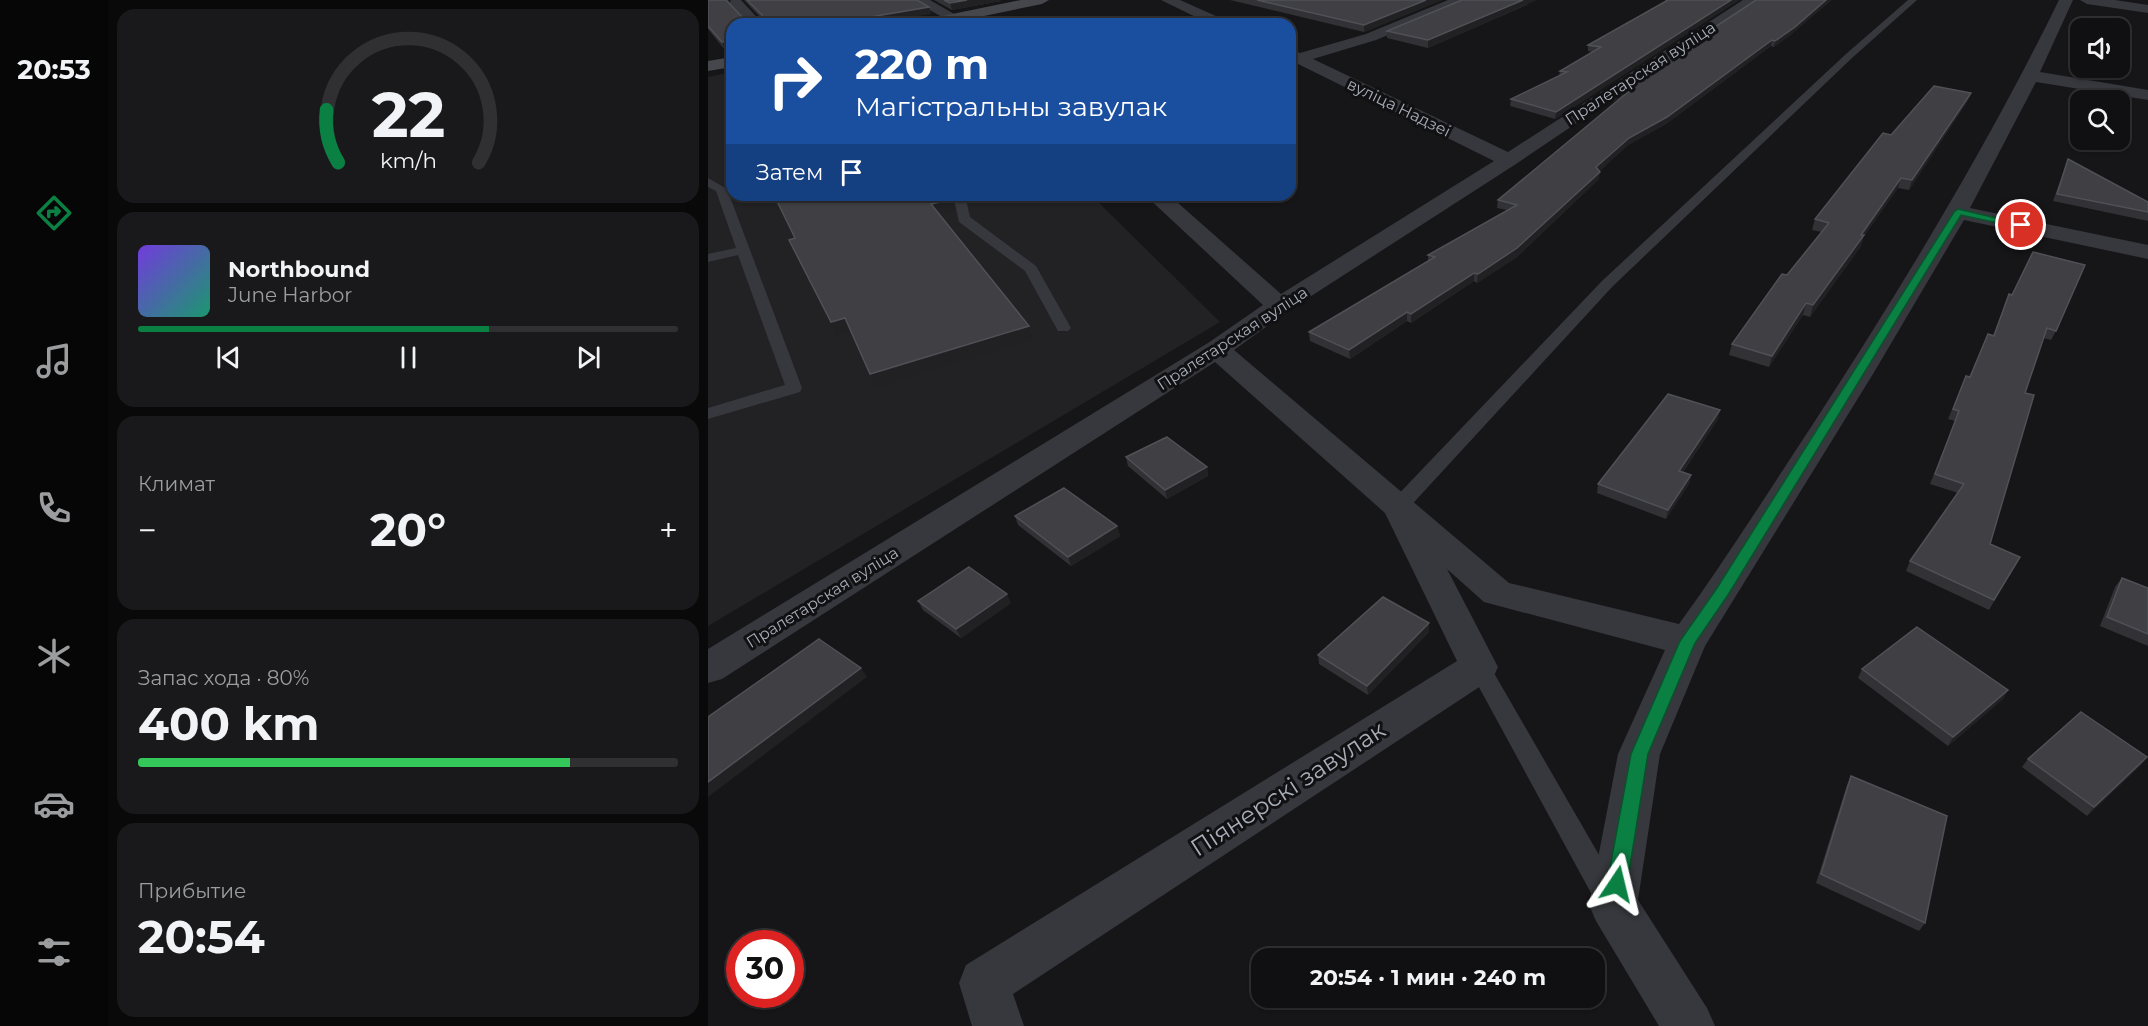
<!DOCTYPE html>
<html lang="ru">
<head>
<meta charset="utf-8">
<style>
	:root { --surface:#101012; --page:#19191b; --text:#f1f3f6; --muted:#9c9d9f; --line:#303032; --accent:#0b8043 }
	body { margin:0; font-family:Montserrat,sans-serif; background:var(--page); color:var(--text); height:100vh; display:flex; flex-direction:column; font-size:22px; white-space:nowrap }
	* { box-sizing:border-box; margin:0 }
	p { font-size:20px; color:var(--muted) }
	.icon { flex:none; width:33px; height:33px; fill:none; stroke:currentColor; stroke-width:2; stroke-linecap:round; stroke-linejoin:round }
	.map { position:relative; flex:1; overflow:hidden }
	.drawer { display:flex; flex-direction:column; gap:9px; padding:9px; background:#09090a; width:600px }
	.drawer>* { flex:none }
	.top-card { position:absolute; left:18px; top:18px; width:570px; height:183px; border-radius:18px; box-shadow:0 2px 4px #0004,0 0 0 2px var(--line); background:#1a4fa0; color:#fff; overflow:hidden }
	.controls { position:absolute; left:1362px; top:18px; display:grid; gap:12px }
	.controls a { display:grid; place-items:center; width:60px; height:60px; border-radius:12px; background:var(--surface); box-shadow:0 2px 4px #0004,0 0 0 2px var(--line); font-size:30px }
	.speed { position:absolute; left:18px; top:930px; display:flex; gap:12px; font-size:30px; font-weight:700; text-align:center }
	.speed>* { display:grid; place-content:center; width:78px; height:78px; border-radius:50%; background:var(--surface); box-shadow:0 2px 4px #0004,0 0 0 2px var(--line); line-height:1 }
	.speed .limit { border:9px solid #d22; background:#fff; color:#111 }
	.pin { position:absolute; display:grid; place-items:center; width:51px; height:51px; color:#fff; margin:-26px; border:3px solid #fff; border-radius:50%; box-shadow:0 2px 6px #0007 }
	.me { position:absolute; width:66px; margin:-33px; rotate:10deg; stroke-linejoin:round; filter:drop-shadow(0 0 4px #0008) }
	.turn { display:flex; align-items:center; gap:21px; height:126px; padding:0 30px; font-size:27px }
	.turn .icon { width:78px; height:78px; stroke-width:2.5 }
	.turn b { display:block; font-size:42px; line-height:51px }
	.then { display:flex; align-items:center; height:57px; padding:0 30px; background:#0003; gap:12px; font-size:22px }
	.big { font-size:45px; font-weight:700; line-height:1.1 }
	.drawer .widget { flex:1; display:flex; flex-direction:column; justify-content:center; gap:9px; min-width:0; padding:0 21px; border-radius:18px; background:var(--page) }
	.drawer .dial { align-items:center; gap:0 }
	.dial svg { height:156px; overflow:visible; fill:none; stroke:var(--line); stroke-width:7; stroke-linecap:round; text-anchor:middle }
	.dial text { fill:var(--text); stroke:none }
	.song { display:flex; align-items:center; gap:18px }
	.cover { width:72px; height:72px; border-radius:9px; background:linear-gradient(135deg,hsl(260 70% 55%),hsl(160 70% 35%)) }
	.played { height:6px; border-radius:3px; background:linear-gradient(90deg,var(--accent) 65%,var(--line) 65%) }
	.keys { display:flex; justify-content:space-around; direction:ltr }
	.heat { display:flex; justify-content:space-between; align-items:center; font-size:33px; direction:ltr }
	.charge { height:9px; border-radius:4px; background:linear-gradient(90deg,#34c759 80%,var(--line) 0) }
	.trip { position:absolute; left:543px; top:948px; width:354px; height:60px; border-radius:18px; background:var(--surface); box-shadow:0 2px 4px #0004,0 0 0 2px var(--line); font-weight:700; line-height:60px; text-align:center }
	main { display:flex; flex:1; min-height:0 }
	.menu { display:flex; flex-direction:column; width:108px; justify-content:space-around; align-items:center; background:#060607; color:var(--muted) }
	.menu .icon { width:42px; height:42px }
	.menu .active { color:var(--accent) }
	.menu b { font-size:27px; color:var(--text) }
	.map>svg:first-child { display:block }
	.built { fill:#222225 }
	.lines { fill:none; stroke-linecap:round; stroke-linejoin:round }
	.service { fill:#37383d; fill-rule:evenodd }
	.minor { fill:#37383d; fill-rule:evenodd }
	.secondary { fill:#45474d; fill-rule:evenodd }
	.wall { fill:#323236 }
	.shaded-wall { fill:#212124 }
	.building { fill:#3f3f44; stroke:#4f5156; stroke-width:1.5 }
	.route { fill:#0b8043; stroke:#07532c; stroke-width:1.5 }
	.labels { text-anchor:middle; stroke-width:6; stroke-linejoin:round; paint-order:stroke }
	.far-street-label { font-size:16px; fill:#a8adb8; stroke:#111113 }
	.near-street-label { font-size:24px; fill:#a8adb8; stroke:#111113 }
</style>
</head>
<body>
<main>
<nav class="menu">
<b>20:53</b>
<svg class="icon active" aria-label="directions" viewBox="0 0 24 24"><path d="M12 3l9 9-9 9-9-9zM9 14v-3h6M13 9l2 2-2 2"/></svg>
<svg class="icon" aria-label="music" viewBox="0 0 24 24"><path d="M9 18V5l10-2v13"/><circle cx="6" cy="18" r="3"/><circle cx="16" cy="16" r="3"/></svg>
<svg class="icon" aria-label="phone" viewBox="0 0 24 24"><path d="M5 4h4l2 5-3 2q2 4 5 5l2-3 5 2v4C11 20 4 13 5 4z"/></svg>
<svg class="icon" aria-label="climate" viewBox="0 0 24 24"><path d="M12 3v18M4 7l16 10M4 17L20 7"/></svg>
<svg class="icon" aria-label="car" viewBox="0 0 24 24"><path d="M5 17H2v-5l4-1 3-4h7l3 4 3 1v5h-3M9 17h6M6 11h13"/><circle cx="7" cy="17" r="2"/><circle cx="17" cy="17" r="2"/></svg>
<svg class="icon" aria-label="filters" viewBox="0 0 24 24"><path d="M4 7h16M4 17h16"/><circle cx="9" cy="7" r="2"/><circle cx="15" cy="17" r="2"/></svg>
</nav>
<section class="drawer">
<div class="widget dial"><svg viewBox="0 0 100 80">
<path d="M14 69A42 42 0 1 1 86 69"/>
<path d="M14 69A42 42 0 0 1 8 42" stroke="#0b8043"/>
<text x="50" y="56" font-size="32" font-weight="700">22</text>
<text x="50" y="72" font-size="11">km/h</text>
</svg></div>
<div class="widget">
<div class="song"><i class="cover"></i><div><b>Northbound</b><p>June Harbor</p></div></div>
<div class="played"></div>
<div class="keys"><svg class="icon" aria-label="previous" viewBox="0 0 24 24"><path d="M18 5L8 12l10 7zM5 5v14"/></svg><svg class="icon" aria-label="pause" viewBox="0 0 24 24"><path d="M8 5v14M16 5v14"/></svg><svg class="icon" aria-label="next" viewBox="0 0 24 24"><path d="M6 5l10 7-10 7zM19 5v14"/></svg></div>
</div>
<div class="widget"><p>Климат</p>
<div class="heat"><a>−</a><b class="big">20°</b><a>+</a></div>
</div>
<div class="widget"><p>Запас хода · 80%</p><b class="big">400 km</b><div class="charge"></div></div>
<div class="widget"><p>Прибытие</p><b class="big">20:54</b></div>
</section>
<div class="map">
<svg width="1440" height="1026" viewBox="0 0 1440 1026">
	<rect width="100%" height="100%" fill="#161618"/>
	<!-- built -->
	<path class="built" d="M 24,72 L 24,195 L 383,195 L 512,322 L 0,626 L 0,77 Z"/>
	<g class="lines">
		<!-- service -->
		<g class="service">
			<path d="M 1200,0 L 1209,0 L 1144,58 L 904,287 L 697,512 L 690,513 L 683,512 L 680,507 L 683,502 L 894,281 L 1138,54 Z"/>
			<path d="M 0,178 L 19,189 L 94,388 L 92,392 L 0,419 L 0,408 L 77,385 L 30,255 L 0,262 L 0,254 L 28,248 L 8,191 L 0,187 Z"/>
			<path d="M 245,195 L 257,195 L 262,217 L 328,266 L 363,328 L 360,331 L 350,331 L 317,271 L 251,222 Z"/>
			<path d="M 771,658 L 779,661 L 909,886 L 913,895 L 909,904 L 899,908 L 889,904 L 760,667 L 763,661 Z"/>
		</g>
		<!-- minor -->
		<g class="minor">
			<path d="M 23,0 L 33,0 L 55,24 L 40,24 L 23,6 L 21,3 Z"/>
			<path d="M 204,0 L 222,0 L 253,18 L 251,21 L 241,21 Z"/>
			<path d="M 453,0 L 472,0 L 519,21 L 521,24 L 502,24 Z"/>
			<path d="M 740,0 L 759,0 L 757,3 L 668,40 L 605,59 L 800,152 L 1035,0 L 1051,0 L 808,164 L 580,311 L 526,350 L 801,583 L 971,624 C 1018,559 1061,491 1105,424 C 1194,287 1279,147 1351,0 L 1365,0 L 1332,72 L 1440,90 L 1440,100 L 1328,82 L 1262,208 L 1440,245 L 1440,259 L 1256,220 L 1165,374 L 997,646 L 952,754 L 930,900 L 999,1008 L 1007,1026 L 951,1026 L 888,921 L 881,905 L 910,754 L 957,650 L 776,602 L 739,569 L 790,667 L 785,678 L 305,994 L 316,1026 L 264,1026 L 251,983 L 258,965 L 749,661 L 677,513 L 507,362 L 14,679 L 0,683 L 0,649 L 500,343 L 555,305 L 437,195 L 461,195 L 573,294 L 786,161 L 582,60 L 582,49 L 592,53 L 658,34 Z"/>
			<path d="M 1372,0 L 1407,0 L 1440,5 L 1440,13 L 1379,4 Z"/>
		</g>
		<!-- secondary -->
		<g class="secondary">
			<path d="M 313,0 L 341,0 L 334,4 L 237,24 L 208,24 L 215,20 Z"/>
			<path d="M 24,57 L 24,67 L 0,71 L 0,61 Z"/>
		</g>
	</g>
	<!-- wall -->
	<g class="wall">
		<path d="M 0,0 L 21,0 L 20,2 L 35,18 L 53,18 L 36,0 L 209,0 L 221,7 L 223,14 L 24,24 L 24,49 L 17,50 L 0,29 Z"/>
		<path d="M 226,0 L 293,0 L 293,1 L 244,10 Z"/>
		<path d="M 522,0 L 734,0 L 656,32 Z"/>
		<path d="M 957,0 L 1031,0 L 847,119 L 802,106 L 803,99 L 851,76 L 852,71 L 885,52 L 880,51 L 880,45 L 957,1 Z"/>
		<path d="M 1048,0 L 1085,33 L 1066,47 L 1063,46 L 958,124 L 920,145 L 891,171 L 891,179 L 809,257 L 769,283 L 766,281 L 703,323 L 699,321 L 642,359 L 602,341 L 601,332 L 720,261 L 720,255 L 799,210 L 789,208 L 790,200 L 911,99 L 904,102 L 904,95 Z"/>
		<path d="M 821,4 L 720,48 L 679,38 L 679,31 Z"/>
		<path d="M 1263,93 L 1259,102 L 1201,190 L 1190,188 L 1156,236 L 1153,246 L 1102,317 L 1095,315 L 1061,367 L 1021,355 L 1024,344 L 1114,232 L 1104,230 L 1107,219 L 1183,135 Z"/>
		<path d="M 1360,159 L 1440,202 L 1440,221 L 1345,201 Z"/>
		<path d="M 1301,294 L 1348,331 L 1343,340 L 1335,338 L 1317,393 L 1282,544 L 1312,557 L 1281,610 L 1198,571 L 1202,561 L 1250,493 L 1222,484 L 1247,421 L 1240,419 L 1258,376 L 1262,377 L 1285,335 Z"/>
		<path d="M 1010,419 L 975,472 L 983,475 L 981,484 L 958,519 L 889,493 L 890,484 Z"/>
		<path d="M 418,457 L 499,467 L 500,476 L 459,499 L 420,466 Z"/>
		<path d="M 307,516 L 409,526 L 412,536 L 363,566 L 310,525 Z"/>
		<path d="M 1414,578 L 1440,588 L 1440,646 L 1392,626 L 1407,587 Z"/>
		<path d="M 210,601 L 303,603 L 253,638 L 215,610 Z"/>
		<path d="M 721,632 L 660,695 L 611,664 L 610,655 Z"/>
		<path d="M 1154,669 L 1300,690 L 1295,699 L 1240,746 L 1150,678 Z"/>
		<path d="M 1439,757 L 1432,766 L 1379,816 L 1314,767 L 1320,759 Z"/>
		<path d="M 1143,776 L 1217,923 L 1211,931 L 1108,883 L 1139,785 Z"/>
	</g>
	<!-- shaded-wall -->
	<g class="shaded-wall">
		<path d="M 259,0 L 293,0 L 293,1 L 244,10 L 242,3 Z"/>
		<path d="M 718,0 L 734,0 L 656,32 L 656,25 Z"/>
		<path d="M 815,0 L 829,0 L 720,48 L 720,40 Z"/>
		<path d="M 1023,0 L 1031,0 L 847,119 L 848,112 Z"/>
		<path d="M 1118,0 L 1124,0 L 1085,33 L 1066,47 L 1067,41 Z"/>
		<path d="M 221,7 L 223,14 L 164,24 L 121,24 Z"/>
		<path d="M 1064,40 L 1063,46 L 958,124 L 920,145 L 888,175 L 888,167 L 921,138 Z"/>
		<path d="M 24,41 L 24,49 L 17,50 L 14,42 Z"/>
		<path d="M 926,87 L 925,93 L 904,102 L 904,95 Z"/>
		<path d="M 1263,93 L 1259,102 L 1201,190 L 1204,180 Z"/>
		<path d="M 892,172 L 891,179 L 809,257 L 769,283 L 770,274 Z"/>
		<path d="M 1193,178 L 1190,188 L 1156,236 L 1153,246 L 1102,317 L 1105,305 L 1153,235 Z"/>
		<path d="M 242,195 L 246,211 L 228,216 L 223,204 Z"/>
		<path d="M 766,273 L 766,281 L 703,323 L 703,314 Z"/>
		<path d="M 1098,303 L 1095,315 L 1061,367 L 1064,356 Z"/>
		<path d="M 699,312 L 699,321 L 642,359 L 641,350 Z"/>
		<path d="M 137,318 L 143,331 L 129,335 L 123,322 Z"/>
		<path d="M 321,326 L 325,339 L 168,387 L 162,374 Z"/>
		<path d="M 1012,410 L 1010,419 L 969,480 L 971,471 Z"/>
		<path d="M 499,467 L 500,476 L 459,499 L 457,490 Z"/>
		<path d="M 983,475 L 981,484 L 958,519 L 960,510 Z"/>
		<path d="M 409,526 L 412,536 L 363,566 L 360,557 Z"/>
		<path d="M 299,594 L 303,603 L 253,638 L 248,629 Z"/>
		<path d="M 721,623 L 721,632 L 660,695 L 659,686 Z"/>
		<path d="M 153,668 L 159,677 L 0,797 L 0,782 Z"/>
		<path d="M 1300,690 L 1295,699 L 1240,746 L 1245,737 Z"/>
		<path d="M 1439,757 L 1432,766 L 1379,816 L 1386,807 Z"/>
	</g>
	<!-- building -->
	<g class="building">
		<path d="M 0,0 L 18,0 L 35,18 L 54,18 L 54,15 L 39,0 L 209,0 L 221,7 L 121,24 L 24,24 L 24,41 L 14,42 L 0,26 Z"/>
		<path d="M 236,0 L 259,0 L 242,3 Z"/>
		<path d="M 549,0 L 718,0 L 656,25 Z"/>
		<path d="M 754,0 L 815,0 L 720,40 L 679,31 Z"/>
		<path d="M 960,0 L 1023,0 L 848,112 L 803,99 L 859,72 L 852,71 L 893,47 L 880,45 Z"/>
		<path d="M 1048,0 L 1118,0 L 1087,27 L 1067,41 L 1064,40 L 959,117 L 921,138 L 888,167 L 892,172 L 809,248 L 770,274 L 766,273 L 703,314 L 699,312 L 641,350 L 601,332 L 727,257 L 720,255 L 809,205 L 790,200 L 926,87 L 904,95 Z"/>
		<path d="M 1226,86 L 1263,93 L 1204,180 L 1193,178 L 1153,235 L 1156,235 L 1105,305 L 1098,303 L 1064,356 L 1024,344 L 1074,274 L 1079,275 L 1121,223 L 1107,219 L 1175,133 L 1183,135 Z"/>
		<path d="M 1360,159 L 1440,202 L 1440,212 L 1349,194 Z"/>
		<path d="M 66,195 L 241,195 L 242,200 L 223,204 L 321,326 L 162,374 L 137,318 L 123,322 L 81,240 L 87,238 Z"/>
		<path d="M 1325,252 L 1377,265 L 1348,331 L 1339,328 L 1317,393 L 1326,395 L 1282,544 L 1312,557 L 1286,600 L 1202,561 L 1256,484 L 1227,474 L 1251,411 L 1245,409 L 1258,376 L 1262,377 L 1280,334 L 1286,336 L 1301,294 L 1304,295 Z"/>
		<path d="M 960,394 L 1012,410 L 971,471 L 983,475 L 960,510 L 890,484 Z"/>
		<path d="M 459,437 L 499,467 L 457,490 L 418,457 Z"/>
		<path d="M 356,488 L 409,526 L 360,557 L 307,516 Z"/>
		<path d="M 261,567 L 299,594 L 248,629 L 210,601 Z"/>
		<path d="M 1414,578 L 1440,588 L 1440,634 L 1399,617 Z"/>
		<path d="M 675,597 L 721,623 L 659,686 L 610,655 Z"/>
		<path d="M 1209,627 L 1300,690 L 1245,737 L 1154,669 Z"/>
		<path d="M 111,639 L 153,668 L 0,782 L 0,717 Z"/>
		<path d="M 1373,712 L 1439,757 L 1386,807 L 1320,759 Z"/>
		<path d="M 1143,776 L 1239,816 L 1217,923 L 1113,874 Z"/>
	</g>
	<!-- route -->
	<path class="route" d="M 1250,209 L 1318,225 L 1313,228 L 1253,215 L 1020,595 L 987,643 L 940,754 L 919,884 L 916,890 L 909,893 L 902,890 L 899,884 L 923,754 L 972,641 L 1009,588 L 1246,212 Z"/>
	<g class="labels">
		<!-- far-street labels -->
		<g class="far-street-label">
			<text transform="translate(932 73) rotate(-33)" y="6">Пралетарская вуліца</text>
			<text transform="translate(691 107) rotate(26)" y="6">вуліца Надзеі</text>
			<text transform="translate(524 338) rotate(-33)" y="6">Пралетарская вуліца</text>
			<text transform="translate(114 597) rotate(-32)" y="6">Пралетарская вуліца</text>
		</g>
		<!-- near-street labels -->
		<g class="near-street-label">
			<text transform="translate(580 789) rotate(-33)" y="8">Піянерскі завулак</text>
		</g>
	</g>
</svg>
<div class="controls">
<a><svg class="icon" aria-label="sound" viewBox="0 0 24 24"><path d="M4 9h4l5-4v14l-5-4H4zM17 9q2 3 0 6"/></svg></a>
<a><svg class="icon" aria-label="search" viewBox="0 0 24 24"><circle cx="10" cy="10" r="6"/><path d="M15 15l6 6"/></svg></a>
</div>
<div class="speed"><div class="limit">30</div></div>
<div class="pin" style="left:1313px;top:225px;background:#d93025"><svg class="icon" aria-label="arrive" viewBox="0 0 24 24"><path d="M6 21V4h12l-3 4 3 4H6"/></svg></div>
<svg class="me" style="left:909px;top:884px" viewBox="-20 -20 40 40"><path d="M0-17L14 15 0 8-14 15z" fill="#0b8043" stroke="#fff" stroke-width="4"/></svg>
<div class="trip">20:54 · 1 мин · 240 m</div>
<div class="top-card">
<div class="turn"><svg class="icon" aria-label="right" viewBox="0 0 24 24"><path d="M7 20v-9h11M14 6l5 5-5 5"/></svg><div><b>220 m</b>Магістральны завулак</div></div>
<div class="then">Затем<svg class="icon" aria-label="arrive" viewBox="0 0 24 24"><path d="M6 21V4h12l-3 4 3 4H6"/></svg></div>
</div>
</div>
</main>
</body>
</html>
